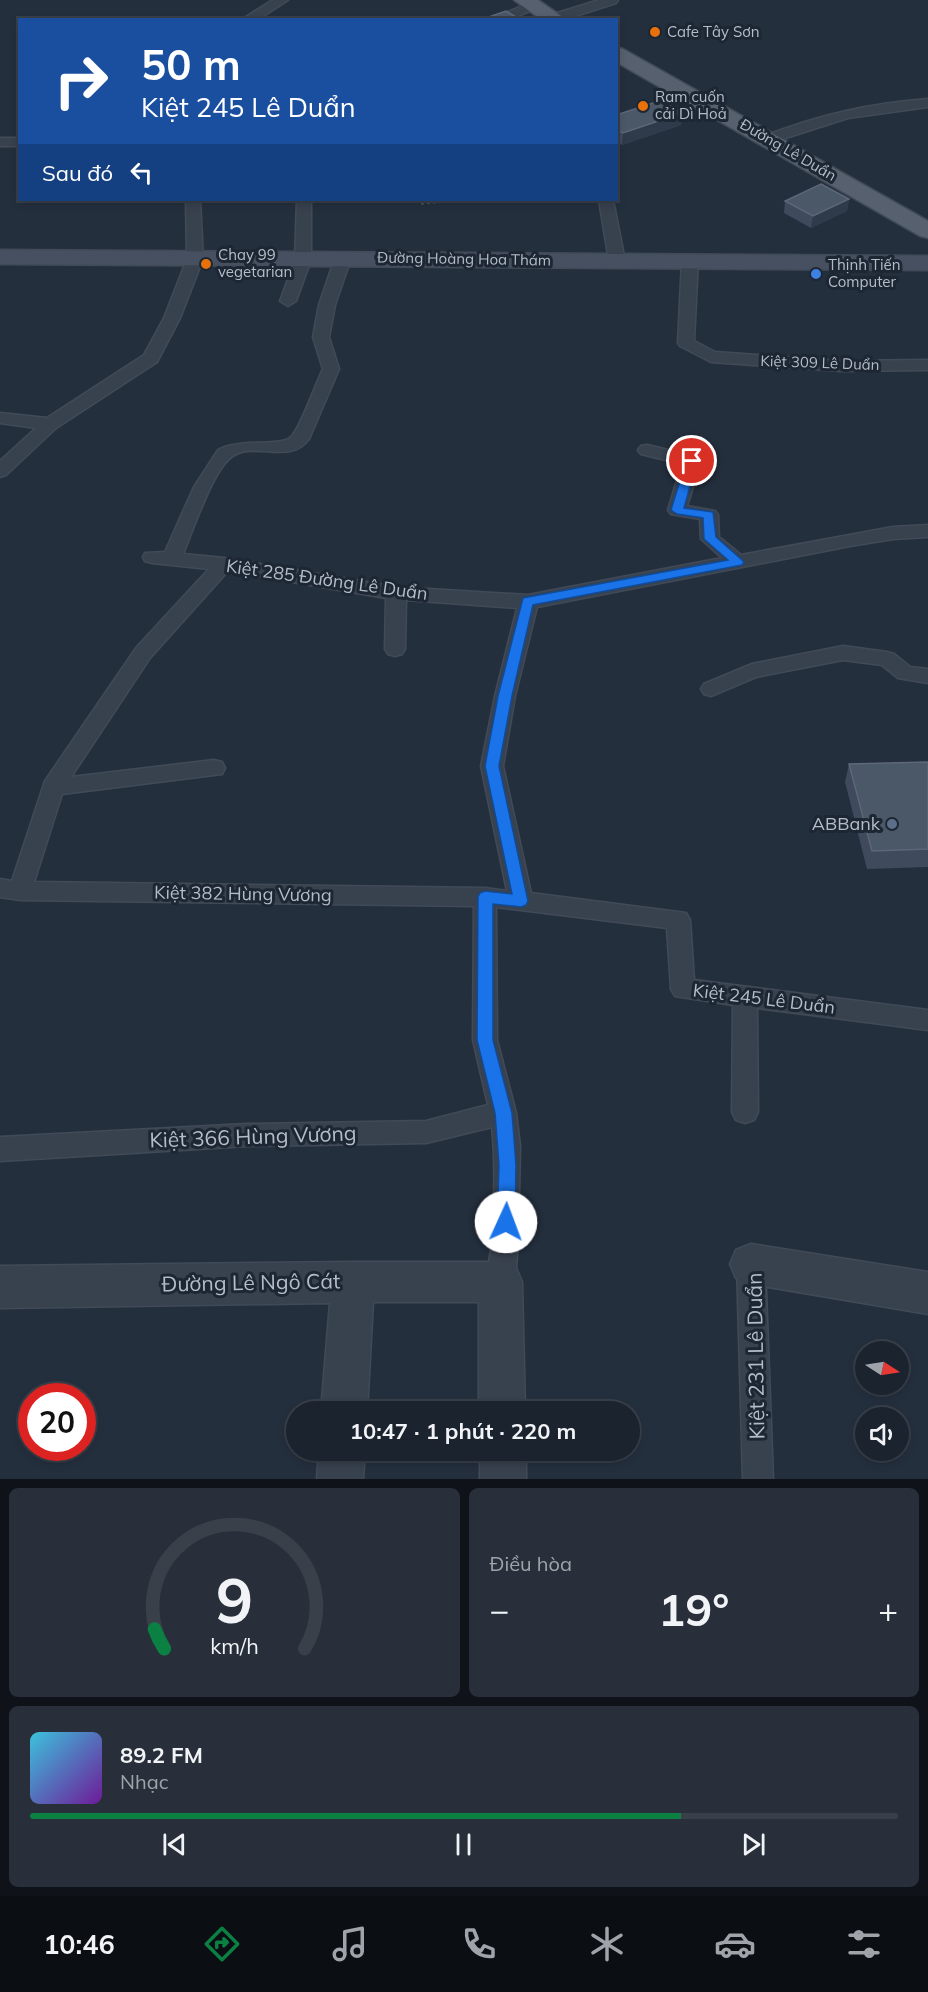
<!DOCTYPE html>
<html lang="vi">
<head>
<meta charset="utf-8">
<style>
	:root { --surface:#1b232e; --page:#282f3a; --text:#f1f3f6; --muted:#a0a4aa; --line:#39404a; --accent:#0b8043 }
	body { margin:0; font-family:Mulish,sans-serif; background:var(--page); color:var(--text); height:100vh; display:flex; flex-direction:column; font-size:22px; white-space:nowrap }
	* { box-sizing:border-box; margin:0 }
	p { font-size:20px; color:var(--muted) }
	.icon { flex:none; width:33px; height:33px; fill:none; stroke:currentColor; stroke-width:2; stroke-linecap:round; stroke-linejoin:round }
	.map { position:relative; height:1479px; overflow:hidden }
	.sheet { display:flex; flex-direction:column; gap:9px; padding:9px; background:#0f1319; flex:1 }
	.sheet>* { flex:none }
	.hud { position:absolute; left:18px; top:18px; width:600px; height:183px; border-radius:0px; box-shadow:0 3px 9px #0003,0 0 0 2px var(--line); background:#1a4fa0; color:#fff; overflow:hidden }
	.needle { width:39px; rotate:102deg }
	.fabs { position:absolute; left:855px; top:1341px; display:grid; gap:12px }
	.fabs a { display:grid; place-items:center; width:54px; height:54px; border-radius:50%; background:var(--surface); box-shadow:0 3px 9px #0003,0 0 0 2px var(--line); font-size:30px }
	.speed { position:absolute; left:18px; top:1383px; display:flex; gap:12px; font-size:30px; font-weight:700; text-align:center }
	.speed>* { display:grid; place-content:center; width:78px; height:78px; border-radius:50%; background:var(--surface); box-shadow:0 3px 9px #0003,0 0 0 2px var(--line); line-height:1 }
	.speed .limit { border:9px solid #d22; background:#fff; color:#111 }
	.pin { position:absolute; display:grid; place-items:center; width:51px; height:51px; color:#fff; margin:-26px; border:3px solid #fff; border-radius:50%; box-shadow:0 2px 6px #0007 }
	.me { position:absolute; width:66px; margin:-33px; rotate:2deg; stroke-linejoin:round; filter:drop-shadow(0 0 4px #0008) }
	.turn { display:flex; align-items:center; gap:21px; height:126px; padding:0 24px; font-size:27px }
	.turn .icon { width:78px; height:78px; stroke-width:2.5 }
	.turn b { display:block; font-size:42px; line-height:51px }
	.then { display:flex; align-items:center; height:57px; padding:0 24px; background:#0003; gap:12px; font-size:22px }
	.big { font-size:45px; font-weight:700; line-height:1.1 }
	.sheet .widget { flex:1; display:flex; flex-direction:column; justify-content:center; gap:9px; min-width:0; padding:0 21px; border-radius:9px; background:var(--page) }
	.sheet .dial { align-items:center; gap:0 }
	.dial svg { height:156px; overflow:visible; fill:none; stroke:var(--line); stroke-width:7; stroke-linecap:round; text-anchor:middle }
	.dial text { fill:var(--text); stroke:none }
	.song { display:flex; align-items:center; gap:18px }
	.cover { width:72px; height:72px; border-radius:9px; background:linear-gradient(135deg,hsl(190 70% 55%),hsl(280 70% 35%)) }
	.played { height:6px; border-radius:3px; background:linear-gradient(90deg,var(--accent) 75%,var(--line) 75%) }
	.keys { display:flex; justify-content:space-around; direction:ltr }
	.heat { display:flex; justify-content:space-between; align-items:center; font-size:33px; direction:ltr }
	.sheet .tiles { flex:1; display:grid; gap:9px; grid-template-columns:1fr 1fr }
	.widget:last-child { grid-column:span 2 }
	.trip { position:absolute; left:286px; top:1401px; width:354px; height:60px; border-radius:30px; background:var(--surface); box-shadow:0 3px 9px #0003,0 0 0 2px var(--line); font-weight:700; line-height:60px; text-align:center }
	.dock { display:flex; height:96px; justify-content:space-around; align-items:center; background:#0b0e12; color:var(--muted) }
	.dock .icon { width:42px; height:42px }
	.dock .on { color:var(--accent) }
	.dock b { font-size:27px; color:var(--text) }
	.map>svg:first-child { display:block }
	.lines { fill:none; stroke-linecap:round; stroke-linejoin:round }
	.service-casing { stroke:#414a57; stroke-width:3 }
	.minor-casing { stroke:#414a57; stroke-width:3 }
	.secondary-casing { stroke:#414a57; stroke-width:3 }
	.primary-casing { stroke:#414a57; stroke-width:3 }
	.path { stroke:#3f5557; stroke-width:2; stroke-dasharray:3 3; stroke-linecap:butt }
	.service { fill:#38414e; fill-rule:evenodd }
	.minor { fill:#38414e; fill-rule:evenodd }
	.secondary { fill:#465061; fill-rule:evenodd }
	.primary { fill:#56606e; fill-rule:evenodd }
	.wall { fill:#3f4b5c }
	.shaded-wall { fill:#2f3b4b }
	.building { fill:#4b5868; stroke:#5c6777; stroke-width:1.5 }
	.route { fill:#1a73e8; stroke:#114b97; stroke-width:1.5 }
	.food-dot { fill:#e8710a; stroke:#1d2633; stroke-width:2 }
	.shop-dot { fill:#3f7fe0; stroke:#1d2633; stroke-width:2 }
	.service-dot { fill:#5c6f8a; stroke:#1d2633; stroke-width:2 }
	.labels { text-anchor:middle; stroke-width:6; stroke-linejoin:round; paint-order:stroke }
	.far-poi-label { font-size:15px; fill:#b4bcc9; stroke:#1d2633; text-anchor:start }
	.far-street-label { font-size:15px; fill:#b4bcc9; stroke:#1d2633 }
	.street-label { font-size:18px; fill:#b4bcc9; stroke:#1d2633 }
	.poi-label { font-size:18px; fill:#b4bcc9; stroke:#1d2633; text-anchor:end }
	.near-street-label { font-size:21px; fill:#b4bcc9; stroke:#1d2633 }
</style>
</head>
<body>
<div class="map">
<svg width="928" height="1479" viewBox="0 0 928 1479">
	<rect width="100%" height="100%" fill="#242f3e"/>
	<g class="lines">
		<!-- service casing -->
		<g class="service-casing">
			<g id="service">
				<path d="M 273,0 L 288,0 L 257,20 L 241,20 Z"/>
				<path d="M 599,0 L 618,0 L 616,3 L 563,20 L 549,18 L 551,15 Z"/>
				<path d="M 533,1 L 539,5 L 537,8 L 508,20 L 490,20 Z"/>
				<path d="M 928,99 L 928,107 L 848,118 L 770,143 L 763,139 L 765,136 C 818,115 872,103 928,99 Z"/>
				<rect x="0" y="138" width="20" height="8"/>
				<path d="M 186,200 L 200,200 L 203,259 L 180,318 L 157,362 L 56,428 L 6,475 L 0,477 L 0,461 L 36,428 L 0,423 L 0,413 L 47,418 L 144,355 L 164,318 L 187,259 Z"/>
				<path d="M 297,200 L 311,200 L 311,260 L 296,301 L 288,306 L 280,301 L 295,260 Z"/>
				<path d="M 599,200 L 613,200 L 625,261 L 622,264 L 617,266 L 609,261 Z"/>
				<path d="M 343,253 L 351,258 L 335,305 L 329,337 L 339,369 L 309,439 C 290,466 252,439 230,458 C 212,473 193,530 183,554 L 224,558 L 396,587 L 528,595 L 722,558 L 701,539 L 700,519 L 671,514 L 668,510 L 682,464 L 641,454 L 638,450 L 641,446 L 647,445 L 698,457 L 701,461 L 687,506 L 715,511 L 718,515 L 719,537 L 741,555 L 893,527 L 928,525 L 928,537 L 893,539 L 850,546 L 537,607 L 515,696 L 503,766 L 531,893 L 686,913 L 690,920 L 694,980 L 928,1010 L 928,1030 L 757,1008 L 758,1112 L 754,1120 L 745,1123 L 736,1120 L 732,1112 L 733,1005 L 675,996 L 671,989 L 667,928 L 496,907 L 497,1040 L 516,1113 L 520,1146 L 518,1242 L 515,1282 L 511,1291 L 501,1295 L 491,1291 C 484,1275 491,1257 492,1240 C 494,1203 496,1164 492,1127 L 426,1143 L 247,1146 L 0,1161 L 0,1137 L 247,1124 L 426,1121 L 488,1105 L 473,1040 L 474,906 L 20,900 L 0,897 L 0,879 L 12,881 L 45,781 L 136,648 L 209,569 L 152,563 L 145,561 L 143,557 L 145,553 L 165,552 L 194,487 L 218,450 C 239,438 281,447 291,437 C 300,429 316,383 323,369 L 313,337 L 319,305 L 335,258 ZM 228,571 L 386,598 L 385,649 L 388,654 L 395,656 L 402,654 L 405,649 L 406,600 L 517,608 L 495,696 L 481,766 L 507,891 L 485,888 L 34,882 L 62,794 L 222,774 L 225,768 L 222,762 L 214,760 L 71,777 L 150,658 Z"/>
				<path d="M 690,255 L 698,260 L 694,341 L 715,352 L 841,361 L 928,360 L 928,370 L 841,371 L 711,362 L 680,346 L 678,343 L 682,260 Z"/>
				<path d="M 843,646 L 887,652 L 894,654 L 910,667 L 928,669 L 928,683 L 898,678 L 882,665 L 843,660 L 756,677 L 711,696 L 704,694 L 701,689 L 704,684 L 752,664 Z"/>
				<path d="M 751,1251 L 761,1255 L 765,1264 L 773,1479 L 743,1479 L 737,1264 L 741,1255 Z"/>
			</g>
		</g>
		<!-- minor casing -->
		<g class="minor-casing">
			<g id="minor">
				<path d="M 751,1244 L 928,1272 L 928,1314 L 751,1284 L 736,1278 L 730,1264 L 736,1250 Z"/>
				<path d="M 353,1262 L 501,1262 L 516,1268 L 522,1282 L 525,1412 L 479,1412 L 479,1302 L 373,1302 L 367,1412 L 321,1412 L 330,1303 L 0,1308 L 0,1266 Z"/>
				<path d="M 319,1450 L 365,1450 L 363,1479 L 317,1479 Z"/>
				<rect x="480" y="1450" width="46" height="29"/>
			</g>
		</g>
		<!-- secondary casing -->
		<g class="secondary-casing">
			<path id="secondary" d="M 0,250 L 928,256 L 928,270 L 0,264 Z"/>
		</g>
		<!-- primary casing -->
		<g class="primary-casing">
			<g id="primary">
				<path d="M 514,0 L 538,0 L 567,20 L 542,20 Z"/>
				<path d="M 616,47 L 623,49 L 928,221 L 928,238 L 920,236 L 616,62 Z"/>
			</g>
		</g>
		<!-- path -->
		<path class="path" d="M 419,200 L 419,204 L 464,200"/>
		<!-- service -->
		<use href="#service" class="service"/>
		<!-- minor -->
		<use href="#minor" class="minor"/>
		<!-- secondary -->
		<use href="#secondary" class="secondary"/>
		<!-- primary -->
		<use href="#primary" class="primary"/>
	</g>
	<!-- wall -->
	<g class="wall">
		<path d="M 682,113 L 681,125 L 622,145 L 616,141 L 616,115 Z"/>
		<path d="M 849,199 L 847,211 L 811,228 L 784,213 L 785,201 Z"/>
		<path d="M 928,762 L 928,867 L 867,869 L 845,782 L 849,764 Z"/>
	</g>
	<!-- shaded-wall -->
	<g class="shaded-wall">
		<path d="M 682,113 L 681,125 L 622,145 L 623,133 Z"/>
		<path d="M 849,199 L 847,211 L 811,228 L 813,216 Z"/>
	</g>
	<!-- building -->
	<g class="building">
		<path d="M 506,11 L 521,20 L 480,20 Z"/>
		<path d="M 662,100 L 682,113 L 623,133 L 616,129 L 616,115 Z"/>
		<path d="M 821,184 L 849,199 L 813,216 L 785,201 Z"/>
		<path d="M 928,762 L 928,849 L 872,851 L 849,764 Z"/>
	</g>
	<!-- route -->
	<path class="route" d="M 692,457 L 697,461 L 684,508 L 713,512 L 716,537 L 742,560 L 744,562 L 742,565 L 533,605 L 512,696 L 499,766 L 528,901 L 526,905 L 521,907 L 493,904 L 493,1040 L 512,1113 L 516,1165 L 515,1222 L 512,1228 L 506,1230 L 500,1228 L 497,1222 L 499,1165 L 495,1113 L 477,1040 L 478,897 L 480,893 L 485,891 L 512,894 L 485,766 L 498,696 L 523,598 L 728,560 L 704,539 L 703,518 L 677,514 L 671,510 L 686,461 Z"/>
	<!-- markers -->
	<g class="food-dot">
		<circle cx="655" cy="32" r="6"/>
		<circle cx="643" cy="106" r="6"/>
		<circle cx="206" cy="264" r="6"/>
	</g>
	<circle class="shop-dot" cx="816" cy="274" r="6"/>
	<circle class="service-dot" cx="892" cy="824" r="6"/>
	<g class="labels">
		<!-- far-poi labels -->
		<g class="far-poi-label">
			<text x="667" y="37">Cafe Tây Sơn</text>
			<text x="655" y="102">Ram cuốn<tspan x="655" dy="17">cải Dì Hoả</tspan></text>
			<text x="218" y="260">Chay 99<tspan x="218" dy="17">vegetarian</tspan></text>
			<text x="828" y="270">Thịnh Tiến<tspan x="828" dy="17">Computer</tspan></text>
		</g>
		<!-- far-street labels -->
		<g class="far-street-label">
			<text transform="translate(788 150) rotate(30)" y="5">Đường Lê Duẩn</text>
			<text transform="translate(464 259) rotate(1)" y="5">Đường Hoàng Hoa Thám</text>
			<text transform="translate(820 363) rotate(2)" y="5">Kiệt 309 Lê Duẩn</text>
		</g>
		<!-- street labels -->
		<g class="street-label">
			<text transform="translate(327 580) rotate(8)" y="6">Kiệt 285 Đường Lê Duẩn</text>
			<text transform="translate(243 894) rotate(1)" y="6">Kiệt 382 Hùng Vương</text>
			<text transform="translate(764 999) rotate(7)" y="6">Kiệt 245 Lê Duẩn</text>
		</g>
		<!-- poi labels -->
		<g class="poi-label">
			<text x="880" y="830">ABBank</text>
		</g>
		<!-- near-street labels -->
		<g class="near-street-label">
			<text transform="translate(253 1137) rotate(-2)" y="7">Kiệt 366 Hùng Vương</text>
			<text transform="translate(251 1283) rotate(-1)" y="7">Đường Lê Ngô Cát</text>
			<text transform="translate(756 1356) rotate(-91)" y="7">Kiệt 231 Lê Duẩn</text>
		</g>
	</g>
</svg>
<div class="fabs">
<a><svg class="needle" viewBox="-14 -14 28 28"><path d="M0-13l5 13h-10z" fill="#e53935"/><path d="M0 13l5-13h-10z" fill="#a0a4aa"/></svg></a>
<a><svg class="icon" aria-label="sound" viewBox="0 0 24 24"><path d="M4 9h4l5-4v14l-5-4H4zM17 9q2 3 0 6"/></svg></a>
</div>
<div class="speed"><div class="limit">20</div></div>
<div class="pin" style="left:692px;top:461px;background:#d93025"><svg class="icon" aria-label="arrive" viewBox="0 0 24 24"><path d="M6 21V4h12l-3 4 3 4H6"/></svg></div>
<svg class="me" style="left:506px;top:1222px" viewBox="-20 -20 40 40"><circle r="19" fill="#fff"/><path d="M0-13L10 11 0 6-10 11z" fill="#1a73e8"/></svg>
<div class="trip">10:47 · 1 phút · 220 m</div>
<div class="hud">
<div class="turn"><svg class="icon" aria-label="right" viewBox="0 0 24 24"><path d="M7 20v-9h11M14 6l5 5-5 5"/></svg><div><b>50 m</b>Kiệt 245 Lê Duẩn</div></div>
<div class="then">Sau đó<svg class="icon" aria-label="left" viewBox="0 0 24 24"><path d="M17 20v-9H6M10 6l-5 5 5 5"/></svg></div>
</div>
</div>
<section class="sheet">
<div class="tiles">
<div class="widget dial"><svg viewBox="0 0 100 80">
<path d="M14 69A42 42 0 1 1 86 69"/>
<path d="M14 69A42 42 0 0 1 9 59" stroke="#0b8043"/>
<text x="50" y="56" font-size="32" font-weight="700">9</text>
<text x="50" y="72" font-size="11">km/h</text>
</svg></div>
<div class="widget"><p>Điều hòa</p>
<div class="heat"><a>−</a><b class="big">19°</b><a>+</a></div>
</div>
<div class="widget">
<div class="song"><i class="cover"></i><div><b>89.2 FM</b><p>Nhạc</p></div></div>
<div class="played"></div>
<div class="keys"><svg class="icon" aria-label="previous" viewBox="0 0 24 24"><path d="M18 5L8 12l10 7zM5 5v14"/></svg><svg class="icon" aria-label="pause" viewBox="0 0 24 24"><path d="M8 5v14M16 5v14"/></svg><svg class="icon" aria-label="next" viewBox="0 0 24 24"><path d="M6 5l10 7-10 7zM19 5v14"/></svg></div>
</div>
</div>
</section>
<nav class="dock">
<b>10:46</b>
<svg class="icon on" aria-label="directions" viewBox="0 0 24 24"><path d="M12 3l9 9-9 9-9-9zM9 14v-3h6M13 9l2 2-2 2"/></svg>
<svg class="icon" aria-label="music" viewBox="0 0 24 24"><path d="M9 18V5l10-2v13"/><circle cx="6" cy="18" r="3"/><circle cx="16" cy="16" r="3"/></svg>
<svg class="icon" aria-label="phone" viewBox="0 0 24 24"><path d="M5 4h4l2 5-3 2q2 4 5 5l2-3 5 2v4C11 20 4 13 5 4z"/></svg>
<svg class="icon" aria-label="climate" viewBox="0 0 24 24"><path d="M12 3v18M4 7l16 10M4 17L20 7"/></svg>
<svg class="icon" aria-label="car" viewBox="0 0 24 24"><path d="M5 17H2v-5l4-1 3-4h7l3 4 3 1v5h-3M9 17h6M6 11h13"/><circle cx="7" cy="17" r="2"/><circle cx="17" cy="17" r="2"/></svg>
<svg class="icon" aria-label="filters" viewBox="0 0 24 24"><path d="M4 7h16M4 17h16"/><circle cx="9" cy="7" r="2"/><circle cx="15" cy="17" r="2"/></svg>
</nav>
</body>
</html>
